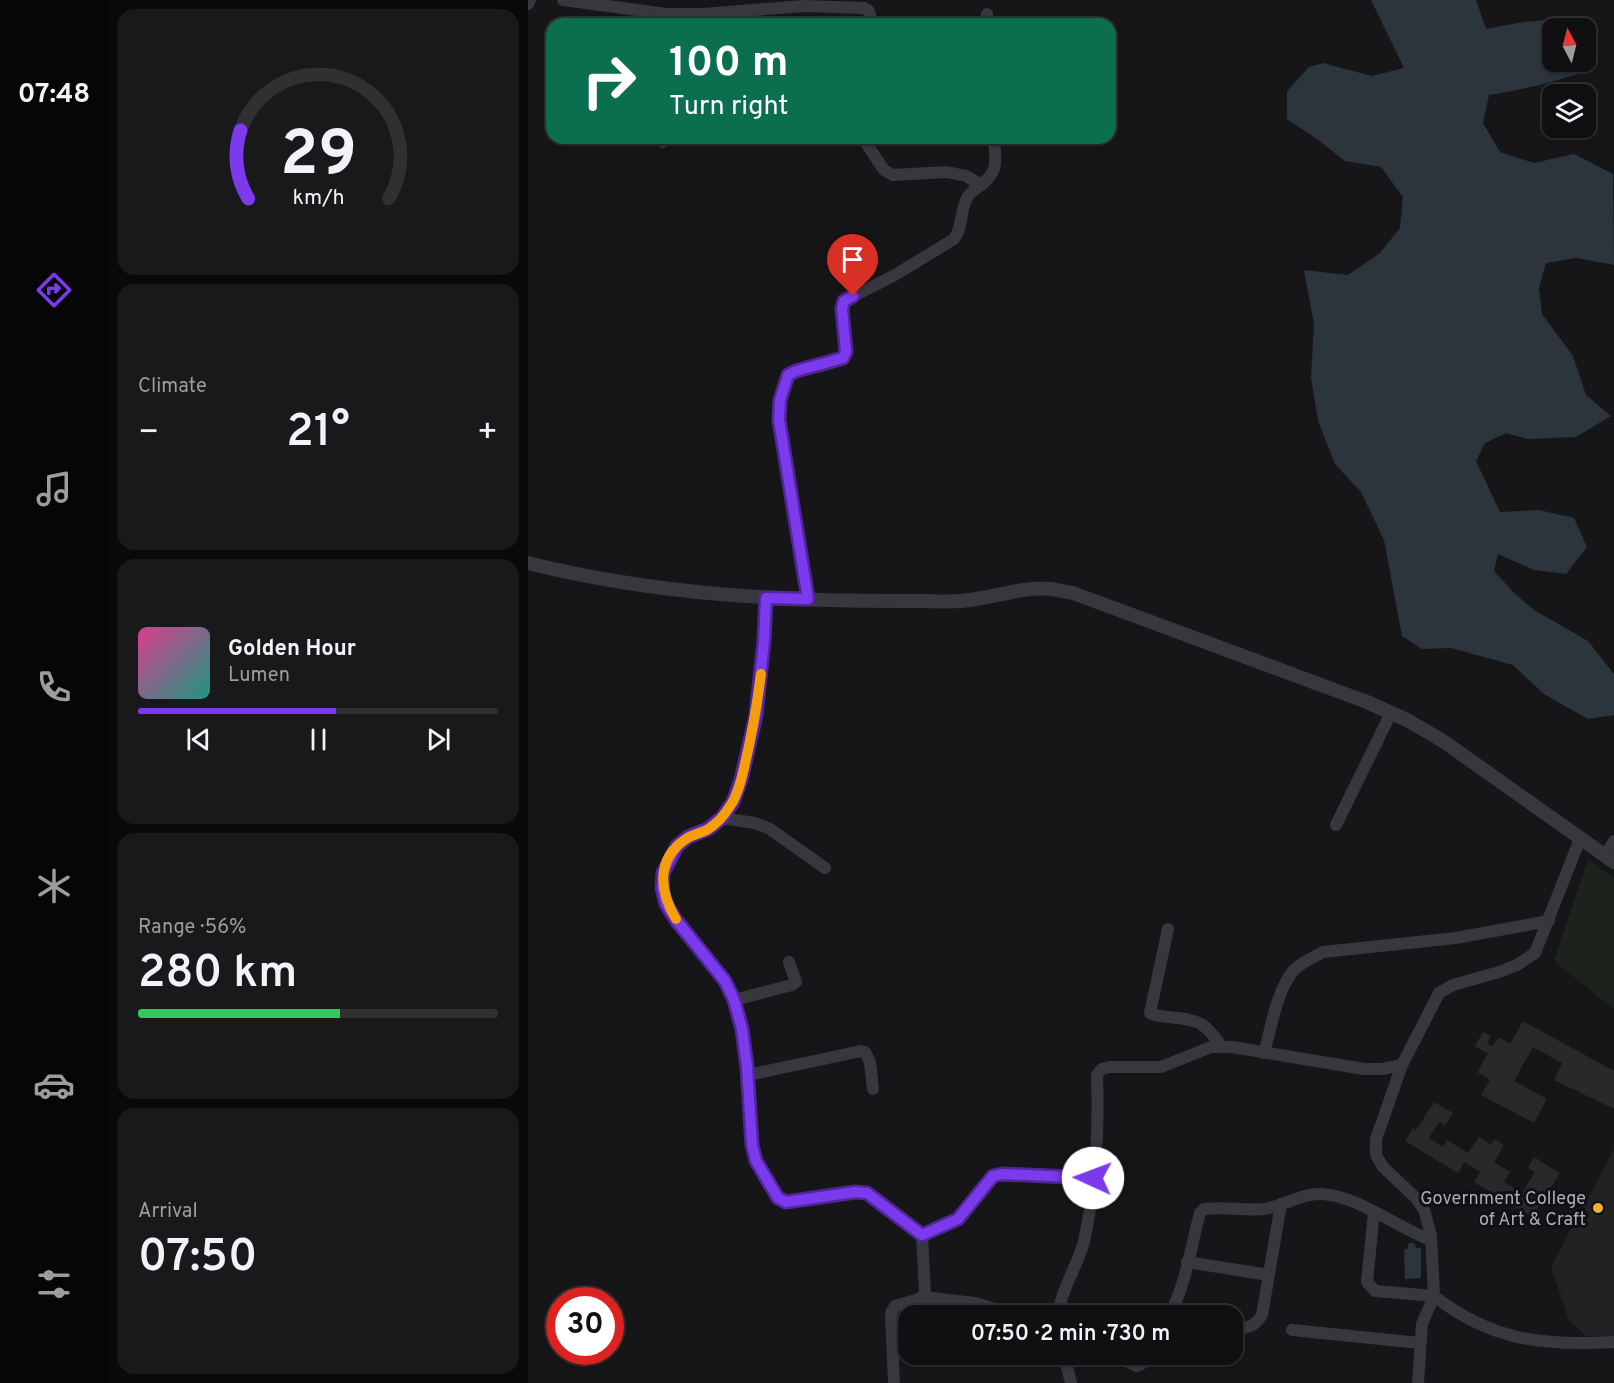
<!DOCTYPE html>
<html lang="en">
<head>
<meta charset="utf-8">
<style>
	:root { --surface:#101012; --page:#19191b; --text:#f1f3f6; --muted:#9c9d9f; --line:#303032; --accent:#7c3aed }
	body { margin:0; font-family:Overpass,sans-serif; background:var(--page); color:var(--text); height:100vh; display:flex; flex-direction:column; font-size:22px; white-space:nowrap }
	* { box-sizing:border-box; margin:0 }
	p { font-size:20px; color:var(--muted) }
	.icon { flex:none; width:33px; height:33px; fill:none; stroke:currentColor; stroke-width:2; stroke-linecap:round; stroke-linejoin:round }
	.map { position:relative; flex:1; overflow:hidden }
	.details { display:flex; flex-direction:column; gap:9px; padding:9px; background:#09090a; width:420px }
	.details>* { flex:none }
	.hud { position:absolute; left:18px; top:18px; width:570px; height:126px; border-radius:18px; box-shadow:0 2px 4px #0004,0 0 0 2px var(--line); background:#0b6e4f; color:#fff; overflow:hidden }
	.needle { width:39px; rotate:353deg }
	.fabs { position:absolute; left:1014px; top:18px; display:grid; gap:12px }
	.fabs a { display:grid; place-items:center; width:54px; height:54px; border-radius:12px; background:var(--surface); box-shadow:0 2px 4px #0004,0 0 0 2px var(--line); font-size:30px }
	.speed { position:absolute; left:18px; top:1287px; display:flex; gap:12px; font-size:30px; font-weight:700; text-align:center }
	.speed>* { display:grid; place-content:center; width:78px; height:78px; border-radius:50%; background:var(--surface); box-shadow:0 2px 4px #0004,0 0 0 2px var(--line); line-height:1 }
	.speed .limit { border:9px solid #d22; background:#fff; color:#111 }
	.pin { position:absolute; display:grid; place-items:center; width:51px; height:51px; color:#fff; margin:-62px -26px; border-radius:50% 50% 50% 0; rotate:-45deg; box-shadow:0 0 6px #0007 }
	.pin .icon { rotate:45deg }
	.me { position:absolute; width:66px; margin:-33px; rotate:272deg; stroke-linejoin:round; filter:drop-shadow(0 0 4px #0008) }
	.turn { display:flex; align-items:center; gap:21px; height:126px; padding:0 24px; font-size:27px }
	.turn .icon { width:78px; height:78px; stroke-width:2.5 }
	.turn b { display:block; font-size:42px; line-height:51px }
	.big { font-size:45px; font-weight:600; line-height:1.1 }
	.details .widget { flex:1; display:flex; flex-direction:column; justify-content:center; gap:9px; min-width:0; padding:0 21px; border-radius:18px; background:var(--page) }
	.details .dial { align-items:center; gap:0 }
	.dial svg { height:156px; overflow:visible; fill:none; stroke:var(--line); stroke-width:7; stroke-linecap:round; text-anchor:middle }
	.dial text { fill:var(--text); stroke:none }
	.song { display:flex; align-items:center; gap:18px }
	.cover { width:72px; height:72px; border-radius:9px; background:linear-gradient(135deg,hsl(330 70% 55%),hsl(170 70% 35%)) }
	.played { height:6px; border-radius:3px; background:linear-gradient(90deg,var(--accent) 55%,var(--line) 55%) }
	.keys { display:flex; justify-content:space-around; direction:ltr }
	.heat { display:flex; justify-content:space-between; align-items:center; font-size:33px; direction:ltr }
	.charge { height:9px; border-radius:4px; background:linear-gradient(90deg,#34c759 56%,var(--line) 0) }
	.trip { position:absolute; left:370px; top:1305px; width:345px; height:60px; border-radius:18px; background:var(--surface); box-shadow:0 2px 4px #0004,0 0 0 2px var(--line); font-weight:600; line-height:60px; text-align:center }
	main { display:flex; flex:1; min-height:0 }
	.tab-bar { display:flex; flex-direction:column; width:108px; justify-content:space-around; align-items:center; background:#060607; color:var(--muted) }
	.tab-bar .icon { width:42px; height:42px }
	.tab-bar .on { color:var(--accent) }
	.tab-bar b { font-size:27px; color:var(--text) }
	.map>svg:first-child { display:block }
	.built { fill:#222225 }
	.green { fill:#1c231d }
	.water { fill:#2c353c }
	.building { fill:#29292c }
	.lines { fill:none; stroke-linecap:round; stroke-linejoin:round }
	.minor { stroke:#37383d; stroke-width:12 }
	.tertiary { stroke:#37383d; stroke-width:14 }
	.route-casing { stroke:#51269a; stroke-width:15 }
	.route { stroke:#7c3aed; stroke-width:10 }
	.slow { stroke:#f59e0b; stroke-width:10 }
	.poi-dot { fill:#f2b134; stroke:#111113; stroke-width:2 }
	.labels { text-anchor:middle; stroke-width:6; stroke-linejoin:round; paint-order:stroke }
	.poi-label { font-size:18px; fill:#a8adb8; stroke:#111113; text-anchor:end }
</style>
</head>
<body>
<main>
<nav class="tab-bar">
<b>07:48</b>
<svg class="icon on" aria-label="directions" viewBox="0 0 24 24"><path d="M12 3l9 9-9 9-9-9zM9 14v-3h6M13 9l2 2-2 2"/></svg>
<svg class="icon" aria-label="music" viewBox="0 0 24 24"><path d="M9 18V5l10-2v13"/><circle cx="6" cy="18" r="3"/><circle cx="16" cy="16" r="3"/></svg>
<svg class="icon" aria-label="phone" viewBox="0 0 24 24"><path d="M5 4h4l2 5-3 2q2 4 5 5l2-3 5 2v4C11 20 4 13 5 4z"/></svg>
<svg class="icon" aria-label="climate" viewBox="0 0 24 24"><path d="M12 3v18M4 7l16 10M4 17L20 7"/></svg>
<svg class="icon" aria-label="car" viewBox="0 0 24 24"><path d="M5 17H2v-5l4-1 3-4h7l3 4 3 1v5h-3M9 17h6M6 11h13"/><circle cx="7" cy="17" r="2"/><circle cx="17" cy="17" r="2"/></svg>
<svg class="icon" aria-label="filters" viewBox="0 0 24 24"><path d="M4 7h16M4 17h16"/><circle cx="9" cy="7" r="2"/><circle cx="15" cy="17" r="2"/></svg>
</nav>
<section class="details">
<div class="widget dial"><svg viewBox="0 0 100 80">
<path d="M14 69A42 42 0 1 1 86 69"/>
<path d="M14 69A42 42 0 0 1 10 34" stroke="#7c3aed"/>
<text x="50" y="56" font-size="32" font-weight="700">29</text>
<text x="50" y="72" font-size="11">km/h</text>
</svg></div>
<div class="widget"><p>Climate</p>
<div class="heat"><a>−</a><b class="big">21°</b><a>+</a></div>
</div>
<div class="widget">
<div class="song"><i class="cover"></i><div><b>Golden Hour</b><p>Lumen</p></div></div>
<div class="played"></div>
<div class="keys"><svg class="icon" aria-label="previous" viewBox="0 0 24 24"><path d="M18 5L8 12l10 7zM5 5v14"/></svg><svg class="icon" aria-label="pause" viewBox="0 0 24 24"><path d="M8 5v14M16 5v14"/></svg><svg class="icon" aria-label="next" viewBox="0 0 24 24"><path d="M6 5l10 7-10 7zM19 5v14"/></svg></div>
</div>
<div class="widget"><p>Range · 56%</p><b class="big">280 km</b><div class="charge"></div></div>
<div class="widget"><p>Arrival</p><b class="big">07:50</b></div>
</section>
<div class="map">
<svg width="1086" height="1383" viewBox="0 0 1086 1383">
	<rect width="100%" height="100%" fill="#161618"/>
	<!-- built -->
	<path class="built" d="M 1086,1149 L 1086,1336 L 1058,1336 L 1041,1320 L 1023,1267 Z"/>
	<!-- green -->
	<path class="green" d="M 1060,860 L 1086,878 L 1086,1009 L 1026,961 Z"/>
	<!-- water -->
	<g class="water">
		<path d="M 843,0 L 948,0 L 958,29 C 990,23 1016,16 1049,24 L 1051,28 L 1024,28 L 1024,62 L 1058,62 L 1058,41 L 1063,52 L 1052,73 C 1022,83 993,90 961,95 L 955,123 L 972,152 L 1006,163 L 1046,154 L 1085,174 L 1086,265 L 1048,258 L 1018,263 L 1011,288 L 1014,314 L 1045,356 L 1058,395 L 1083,416 L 1048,437 L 1000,439 L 978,433 L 957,443 L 948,461 L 972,512 L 1011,510 L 1046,518 L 1059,547 L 1038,574 L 1006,570 L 970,554 L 966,571 L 985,592 L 1006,610 L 1060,641 L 1086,674 L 1086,715 L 1060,719 L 1016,694 L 985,665 L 923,648 L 894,649 L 874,636 L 856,540 L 833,492 L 807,464 L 790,421 L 783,377 L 786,324 L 776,270 L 820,275 L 852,253 L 872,228 L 875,197 L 853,167 L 817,161 L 789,139 L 759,119 L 759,91 L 781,67 L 795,63 L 844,76 L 876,68 Z"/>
		<path d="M 881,1243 L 886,1243 L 888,1248 L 893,1248 L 893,1278 L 877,1279 L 876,1249 L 879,1249 Z"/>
	</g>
	<!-- building -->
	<g class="building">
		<path d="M 995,1021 L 1086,1071 L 1086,1109 L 1026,1080 L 1034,1063 L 1005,1047 L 986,1081 L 1019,1099 L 1006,1123 L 953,1095 L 962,1080 L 949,1072 L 960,1054 L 947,1046 L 955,1032 L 963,1036 L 959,1043 L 964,1047 L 971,1037 L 982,1044 Z"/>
		<path d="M 906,1102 L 925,1113 L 917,1125 L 911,1122 L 901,1138 L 915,1147 L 919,1140 L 940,1153 L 951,1137 L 963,1145 L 966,1139 L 976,1145 L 966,1162 L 982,1172 L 976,1182 L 994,1193 L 1007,1172 L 1000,1168 L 1006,1157 L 1032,1173 L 1004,1217 L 946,1182 L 952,1172 L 936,1162 L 930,1173 L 877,1141 L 885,1128 L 888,1130 Z"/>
	</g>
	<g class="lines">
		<!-- minor -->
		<g class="minor">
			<path d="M 35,0 L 139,14 L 175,14 L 275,6 L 336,8 L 341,11 L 344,24"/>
			<path d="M 0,4 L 2,0"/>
			<path d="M 117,12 L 118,24"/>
			<path d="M 459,14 L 459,24"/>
			<path d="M 134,138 L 135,142"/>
			<path d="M 338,143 L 356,170 L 365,175 L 419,172 L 438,176 L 453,185"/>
			<path d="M 238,598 L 236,641 L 228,715 L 213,780 L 205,802 L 193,818 L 180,829 L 161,837 L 149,846 L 135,873 L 134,887 L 139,904 L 148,920 L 197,981 L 206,1000 L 214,1029 L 219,1067 L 224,1145 L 228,1160 L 250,1198 L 258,1202 L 327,1192 L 339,1193 L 394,1235"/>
			<path d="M 280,599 L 251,420 C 253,354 271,379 315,358 L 318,352 L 314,309 L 316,301 L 367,275 L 426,239 C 435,227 432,211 439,198 C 442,192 448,189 453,185 C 472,170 467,160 466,138"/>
			<path d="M 193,818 L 227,823 L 242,829 L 297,868"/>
			<path d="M 808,825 L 863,713"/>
			<path d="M 1052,839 L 1007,953 L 989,965 L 971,972 L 925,985 L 911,993 L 874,1065 L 848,1139 L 848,1155 L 855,1167 L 888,1198 L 896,1210 L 903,1235 L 906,1296 C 964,1341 1015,1346 1086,1342"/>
			<path d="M 1077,856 L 1086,841"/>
			<path d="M 640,929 L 622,1013 C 627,1016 633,1016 640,1017 C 671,1020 676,1021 694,1047"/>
			<path d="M 206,1000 L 264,985 L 268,982 L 261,962"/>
			<path d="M 736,1053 C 743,1029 749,988 767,969 C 774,962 786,957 795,952 L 928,938 L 1021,921"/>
			<path d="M 220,1075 L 333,1051 L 337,1052 L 342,1062 L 345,1089"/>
			<path d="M 846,1212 L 839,1282 L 847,1291 L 906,1296 L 894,1324 L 890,1383"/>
			<path d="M 659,1262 L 741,1275"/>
			<path d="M 395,1297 L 447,1303 L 491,1316"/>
			<path d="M 531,1316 C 531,1292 550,1266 556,1241 C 568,1187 571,1131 569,1075 L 574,1069 L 582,1067 L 633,1067 L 683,1047 L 704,1047 L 836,1069 L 854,1069 L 874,1065"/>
			<path d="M 641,1316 C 658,1285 663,1246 672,1213 L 676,1209 C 695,1206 716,1211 736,1209 C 755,1207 773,1193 793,1194 C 831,1196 868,1227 903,1240"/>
			<path d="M 705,1327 C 720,1329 726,1327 734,1315 L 753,1204"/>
			<path d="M 764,1330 L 892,1343"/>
			<path d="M 536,1354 L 543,1383"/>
			<path d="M 582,1354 L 609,1366 L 615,1363 L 620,1354"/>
			<path d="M 366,1383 L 363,1313 L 367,1306 L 391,1299 L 397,1294 L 394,1235 C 405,1227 420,1226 432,1217 C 447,1204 453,1179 474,1174 L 565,1178"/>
		</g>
		<!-- tertiary -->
		<path class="tertiary" d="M 0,563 C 128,595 261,602 392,601 C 406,601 419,602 433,601 C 463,599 493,586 523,589 C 530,590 538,592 545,593 L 839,702 L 879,720 L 915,741 L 1086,862"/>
	</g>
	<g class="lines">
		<!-- route casing -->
		<g class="route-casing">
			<path id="route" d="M 325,296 L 316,301 L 314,309 L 318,352 L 315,358 L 268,371 L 260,375 L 252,400 L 251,420 L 280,599 L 238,598 L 236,641 L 228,715 L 213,780 L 205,802 L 194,818 L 180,829 L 160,837 L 149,846 L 135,873 L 134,888 L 138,904 L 148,920 L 197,981 L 206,1000 L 214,1029 L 219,1067 L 224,1145 L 228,1161 L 250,1198 L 258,1202 L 327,1192 L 339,1193 L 394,1235 L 430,1219 L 465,1176 L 474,1174 L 565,1178"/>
		</g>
		<!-- route -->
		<use href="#route" class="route"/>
		<!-- slow -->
		<path class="slow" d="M 148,919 C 131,891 128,859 158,839 C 165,834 173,833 179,830 C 189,824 198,813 204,803 C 211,792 214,777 217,764 C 224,734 229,705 233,674"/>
	</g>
	<!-- markers -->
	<circle class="poi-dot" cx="1070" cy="1208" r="6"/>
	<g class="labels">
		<!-- poi labels -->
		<g class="poi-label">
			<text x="1058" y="1204">Government College<tspan x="1058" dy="21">of Art &amp; Craft</tspan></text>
		</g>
	</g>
</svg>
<div class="fabs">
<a><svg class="needle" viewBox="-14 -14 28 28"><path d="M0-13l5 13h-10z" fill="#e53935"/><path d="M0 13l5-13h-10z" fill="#9c9d9f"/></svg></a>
<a><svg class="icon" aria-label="layers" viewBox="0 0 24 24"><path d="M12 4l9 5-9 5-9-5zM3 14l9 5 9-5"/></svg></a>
</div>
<div class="speed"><div class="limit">30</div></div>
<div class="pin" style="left:325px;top:296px;background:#d93025"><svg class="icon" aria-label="arrive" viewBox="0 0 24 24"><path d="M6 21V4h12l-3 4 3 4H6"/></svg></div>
<svg class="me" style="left:565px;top:1178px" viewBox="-20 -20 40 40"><circle r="19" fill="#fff"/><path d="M0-13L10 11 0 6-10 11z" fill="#7c3aed"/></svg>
<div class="trip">07:50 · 2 min · 730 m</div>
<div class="hud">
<div class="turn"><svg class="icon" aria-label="right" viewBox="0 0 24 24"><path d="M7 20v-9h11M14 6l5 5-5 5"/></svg><div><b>100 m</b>Turn right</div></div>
</div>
</div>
</main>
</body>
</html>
